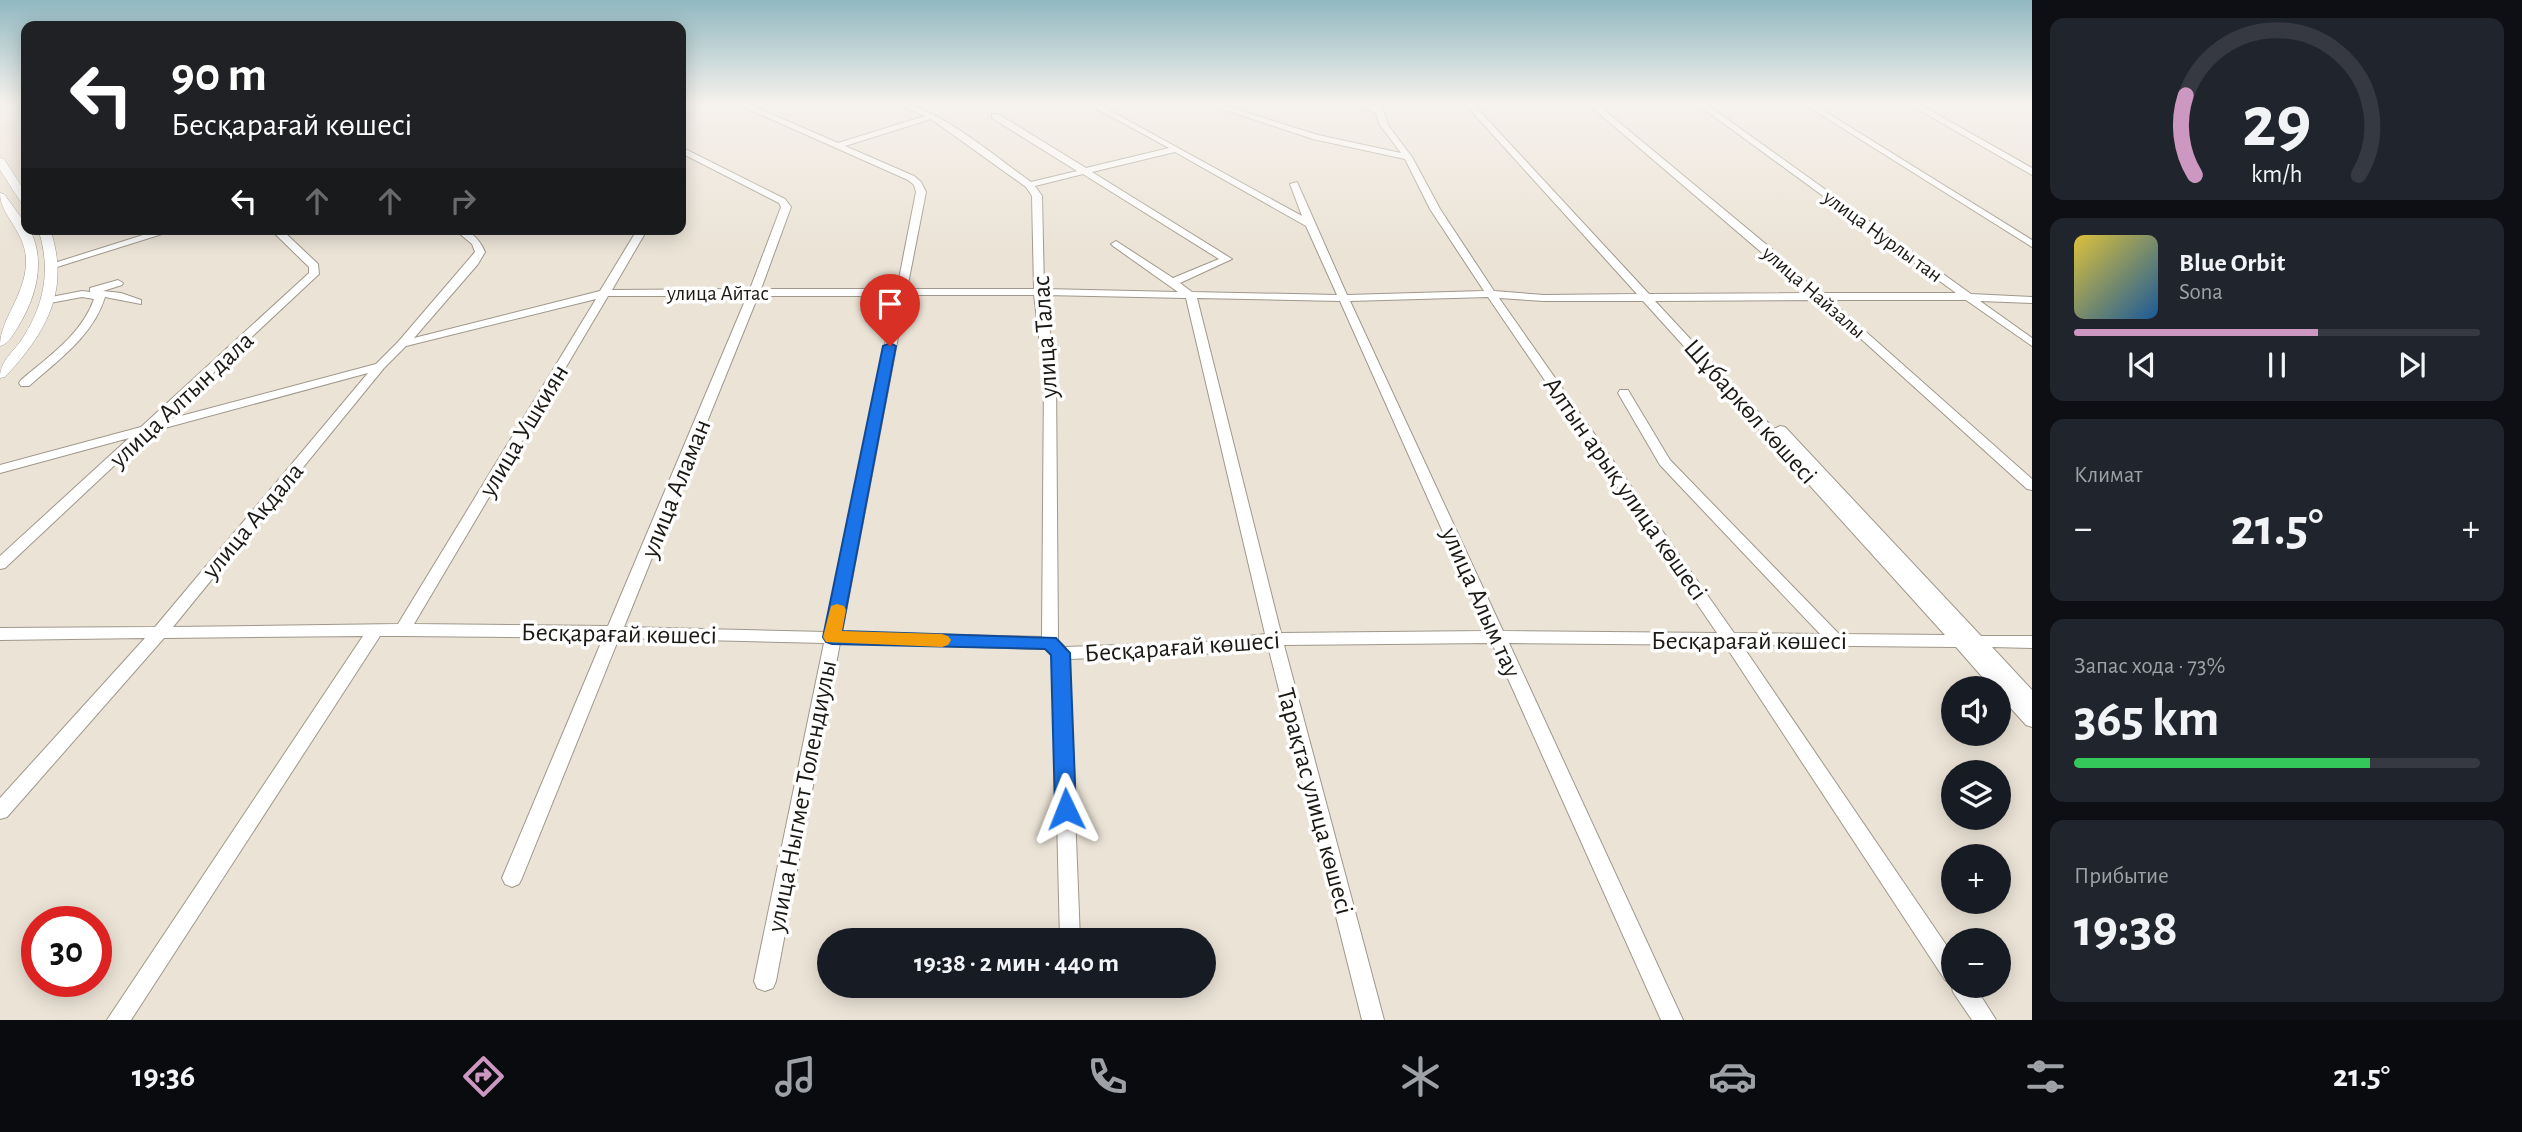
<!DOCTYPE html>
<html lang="ru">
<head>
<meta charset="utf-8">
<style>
	:root { --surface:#171b24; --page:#20242c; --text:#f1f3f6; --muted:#9ea1a6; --line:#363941; --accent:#cc97c0 }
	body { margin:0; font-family:"Alegreya Sans",sans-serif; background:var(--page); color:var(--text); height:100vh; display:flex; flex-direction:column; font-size:26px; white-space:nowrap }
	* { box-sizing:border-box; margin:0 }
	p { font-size:23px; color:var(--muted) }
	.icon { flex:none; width:38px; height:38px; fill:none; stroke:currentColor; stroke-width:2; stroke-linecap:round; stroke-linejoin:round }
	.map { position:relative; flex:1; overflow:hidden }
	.panel { display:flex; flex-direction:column; gap:18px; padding:18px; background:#0d0f14; width:490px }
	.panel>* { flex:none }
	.top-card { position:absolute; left:21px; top:21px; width:665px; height:214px; border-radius:14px; box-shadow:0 4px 18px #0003; background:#202124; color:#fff; overflow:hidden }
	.tools { position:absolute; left:1941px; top:676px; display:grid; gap:14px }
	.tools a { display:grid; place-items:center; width:70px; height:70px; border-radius:50%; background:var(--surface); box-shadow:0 4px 18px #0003; font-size:35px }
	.speed { position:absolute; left:21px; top:906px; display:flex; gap:14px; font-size:35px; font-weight:700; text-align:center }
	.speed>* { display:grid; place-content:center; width:91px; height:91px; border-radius:50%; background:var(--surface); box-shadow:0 4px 18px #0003; line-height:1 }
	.speed .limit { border:10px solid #d22; background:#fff; color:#111 }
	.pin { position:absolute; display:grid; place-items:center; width:60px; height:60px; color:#fff; margin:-72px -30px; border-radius:50% 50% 50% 0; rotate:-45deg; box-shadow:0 0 7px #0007 }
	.pin .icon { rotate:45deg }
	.me { position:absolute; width:77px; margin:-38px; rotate:358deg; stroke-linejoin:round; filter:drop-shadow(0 0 5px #0008) }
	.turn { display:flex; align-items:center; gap:24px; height:147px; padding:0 35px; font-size:32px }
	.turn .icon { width:91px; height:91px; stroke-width:2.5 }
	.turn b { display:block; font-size:49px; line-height:60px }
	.lanes { display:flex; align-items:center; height:66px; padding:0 35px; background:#0003; justify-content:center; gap:35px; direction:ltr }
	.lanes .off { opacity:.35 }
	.big { font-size:52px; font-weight:700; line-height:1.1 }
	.panel .tile { flex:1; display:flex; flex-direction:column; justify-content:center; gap:10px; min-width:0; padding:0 24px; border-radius:14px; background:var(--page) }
	.panel .dial { align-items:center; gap:0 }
	.dial svg { height:182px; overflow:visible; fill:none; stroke:var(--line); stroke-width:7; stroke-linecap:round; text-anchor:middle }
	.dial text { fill:var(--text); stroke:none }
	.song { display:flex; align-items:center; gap:21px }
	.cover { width:84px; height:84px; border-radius:10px; background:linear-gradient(135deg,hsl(50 70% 55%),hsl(210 70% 35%)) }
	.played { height:7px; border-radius:4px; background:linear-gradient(90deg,var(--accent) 60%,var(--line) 60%) }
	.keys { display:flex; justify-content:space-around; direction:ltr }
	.heat { display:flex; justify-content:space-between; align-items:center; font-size:38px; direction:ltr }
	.charge { height:10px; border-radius:5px; background:linear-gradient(90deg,#34c759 73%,var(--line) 0) }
	.trip { position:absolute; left:817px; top:928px; width:399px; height:70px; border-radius:35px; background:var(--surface); box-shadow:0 4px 18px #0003; font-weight:700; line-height:70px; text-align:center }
	.menu { display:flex; height:112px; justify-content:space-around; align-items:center; background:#090b0e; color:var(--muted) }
	.menu .icon { width:49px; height:49px }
	.menu .current { color:var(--accent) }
	.menu b { font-size:32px; color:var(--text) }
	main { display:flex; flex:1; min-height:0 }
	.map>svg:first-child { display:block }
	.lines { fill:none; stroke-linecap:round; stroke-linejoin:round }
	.minor-casing { stroke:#9f988b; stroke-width:2 }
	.major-casing { stroke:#9f988b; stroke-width:1 }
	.minor { fill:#fff; fill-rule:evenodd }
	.major { fill:#fff; fill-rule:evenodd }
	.route { fill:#1a73e8; stroke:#114b97; stroke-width:2 }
	.slow { fill:#f59e0b }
	.labels { text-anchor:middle; stroke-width:7; stroke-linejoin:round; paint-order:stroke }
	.far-street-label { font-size:21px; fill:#1c1914; stroke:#fff }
	.street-label { font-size:26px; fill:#1c1914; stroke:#fff }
</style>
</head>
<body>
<main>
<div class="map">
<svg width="2032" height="1020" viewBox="0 0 2032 1020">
	<rect width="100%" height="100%" fill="#ebe3d6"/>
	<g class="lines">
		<!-- minor casing -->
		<g class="minor-casing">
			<g id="minor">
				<path d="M 0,104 L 9,104 L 0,107 Z"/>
				<path d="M 737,104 L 748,104 L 838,143 L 925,116 L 897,104 C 935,104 998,159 1031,182 L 1077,171 L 992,118 L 992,114 L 998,114 L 1086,168 L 1169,148 L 1088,104 L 1098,104 L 1302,216 L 1290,184 L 1297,182 L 1347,295 L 1484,291 L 1430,209 L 1405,159 L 1313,139 L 1207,104 L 1219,104 L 1318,135 L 1401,153 L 1380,125 L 1376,113 L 1356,104 L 1374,107 L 1373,104 L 1381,104 L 1388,125 L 1412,157 L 1440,209 L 1494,291 L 1544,295 L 1637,294 L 1465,104 L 1473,104 L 1649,294 L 1809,293 L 1588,104 L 1597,104 L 1779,255 L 1800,277 L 1823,293 L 1956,293 L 1697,104 L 1706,104 L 1971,294 L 2032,297 L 2032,303 L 1980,301 L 2032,338 L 2032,346 L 1966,300 L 1830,300 L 2032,479 L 2032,490 L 2027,489 L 1818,300 L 1655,301 L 1774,429 L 1780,426 L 1785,427 L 1981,636 L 2032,636 L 2032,648 L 1992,647 L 2032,690 L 2032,727 L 2026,725 L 1998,694 L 1998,688 L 1992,688 L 1956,647 L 1742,645 L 1953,955 L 1953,985 L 1974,985 L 1996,1020 L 1972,1020 L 1953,992 L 1951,983 L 1945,980 L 1725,645 L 1509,643 L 1683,1020 L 1661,1020 L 1492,643 L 1284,645 L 1384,1020 L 1362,1020 L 1268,646 L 1204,654 L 1069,659 L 1080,940 L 1060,940 L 1053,655 L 1046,649 L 840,643 L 776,981 L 773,988 L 765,991 L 757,988 L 754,981 L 824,643 L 619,638 L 522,878 L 519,884 L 512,887 L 505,884 L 502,878 L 603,638 L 403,636 L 380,636 L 131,1020 L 107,1020 L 363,636 L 164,638 L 7,817 L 0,819 L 0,798 L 145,638 L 0,640 L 0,628 L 155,627 L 368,373 L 150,432 L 5,568 L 0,569 L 0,556 L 129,438 L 0,473 L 0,465 L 141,427 L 309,273 L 309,267 L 270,229 L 281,229 L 318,264 L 319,274 L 162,421 L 376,364 L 398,342 L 475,252 L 472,244 L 454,229 C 470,229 479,238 485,252 L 478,264 L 414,338 L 600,291 L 634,235 L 635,229 L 645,229 L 644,235 L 612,290 L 750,289 L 781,207 L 779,203 L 681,153 L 681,147 L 785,199 L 791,207 L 761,289 L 897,289 L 916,192 L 914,185 L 908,180 ZM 931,119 L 1026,187 L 1032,196 L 1034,289 L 907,289 L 926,192 L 921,182 L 914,176 L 845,146 ZM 1175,152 L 1306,226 L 1337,295 L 1192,292 L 1180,283 L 1232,259 L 1092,172 ZM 1083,174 L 1219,259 L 1173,278 L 1116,241 L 1111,244 L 1113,246 L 1178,292 L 1044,289 L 1042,196 L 1035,186 ZM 906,295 L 1034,295 L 1044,377 L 1042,637 L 842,632 ZM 1045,295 L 1186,298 L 1265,634 L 1204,642 L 1065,647 L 1058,641 L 1056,377 ZM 608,296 L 747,296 L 608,626 L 414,624 ZM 758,296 L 895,296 L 826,632 L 624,627 ZM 1488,297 L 1717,633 L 1503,631 L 1350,301 ZM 1197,298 L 1340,301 L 1487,631 L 1281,633 ZM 1499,298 L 1544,301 L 1643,301 L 1945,635 L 1839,634 L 1670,460 L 1628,390 L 1620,390 L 1618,393 L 1660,465 L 1820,634 L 1734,633 ZM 596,299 L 398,624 L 173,627 L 384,368 L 406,346 Z"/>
				<path d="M 1804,104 L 1813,104 L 2032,240 L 2032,247 Z"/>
				<path d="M 1909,104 L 1919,104 L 2032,168 L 2032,175 Z"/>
				<path d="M 162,229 L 178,229 L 57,267 L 48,265 Z"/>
				<path d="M 118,280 L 123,283 L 122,285 L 103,291 L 121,293 L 141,300 L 141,304 L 105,297 C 93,336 58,360 29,386 L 21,386 L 19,383 L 21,380 C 48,357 82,334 94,299 L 82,297 L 50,303 L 46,302 L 46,298 L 82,291 L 90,292 L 90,288 Z"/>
			</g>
		</g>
		<!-- major casing -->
		<g class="major-casing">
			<g id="major">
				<path d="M 0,158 L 4,159 L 26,193 L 26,205 L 22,204 L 0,170 Z"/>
				<path d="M 0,193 L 4,194 L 26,224 L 26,229 L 31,232 C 46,264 35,299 18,327 C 13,334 9,344 0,346 C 0,319 25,296 26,263 C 27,231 0,217 0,193 Z"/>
				<path d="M 38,229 L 50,229 C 71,290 46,333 5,377 L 0,378 C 0,362 10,355 20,342 C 44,307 52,270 38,229 Z"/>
			</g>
		</g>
		<!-- minor -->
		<use href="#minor" class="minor"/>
		<!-- major -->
		<use href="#major" class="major"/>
	</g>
	<!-- sky -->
	<linearGradient id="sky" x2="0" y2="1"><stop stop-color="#90b8c0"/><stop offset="0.42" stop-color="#f6f2ed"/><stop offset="1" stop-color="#f6f2ed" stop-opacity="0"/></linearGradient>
	<rect width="2032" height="247" fill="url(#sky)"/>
	<!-- route -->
	<path class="route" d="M 890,343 L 896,346 L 842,631 L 1056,638 L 1070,653 L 1076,809 L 1073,816 L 1066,818 L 1058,816 L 1055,809 L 1051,655 L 1045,649 L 832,644 L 826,642 L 823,637 L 883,346 Z"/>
	<!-- slow -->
	<path class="slow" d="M 837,604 L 844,606 L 846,610 L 842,631 L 942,634 L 948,636 L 951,640 L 948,645 L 942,647 L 826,642 L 823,637 L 831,606 Z"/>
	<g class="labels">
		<!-- far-street labels -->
		<g class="far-street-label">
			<text transform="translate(1883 236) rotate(36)" y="7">улица Нурлы тан</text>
			<text transform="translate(1814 292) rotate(41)" y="7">улица Найзалы</text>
			<text x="718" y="300">улица Айтас</text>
		</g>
		<!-- street labels -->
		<g class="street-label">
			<text transform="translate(1044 337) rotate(-94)" y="9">улица Талас</text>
			<text transform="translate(181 399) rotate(-43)" y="9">улица Алтын дала</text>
			<text transform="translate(1751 411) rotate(48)" y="9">Шұбаркөл көшесі</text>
			<text transform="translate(523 430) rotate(-59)" y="9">улица Ушкиян</text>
			<text transform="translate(675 488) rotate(-68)" y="9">улица Аламан</text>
			<text transform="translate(1626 488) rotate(55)" y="9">Алтын арық улица көшесі</text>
			<text transform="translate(252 520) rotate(-50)" y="9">улица Акдала</text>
			<text transform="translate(1482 602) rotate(66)" y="9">улица Алым тау</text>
			<text transform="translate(619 633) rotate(1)" y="9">Бесқарағай көшесі</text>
			<text x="1749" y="649">Бесқарағай көшесі</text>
			<text transform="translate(1182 646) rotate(-4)" y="9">Бесқарағай көшесі</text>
			<text transform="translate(801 796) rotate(-79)" y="9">улица Ныгмет Толендиулы</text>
			<text transform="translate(1316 801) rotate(75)" y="9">Тарақтас улица көшесі</text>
		</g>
	</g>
</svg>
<div class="tools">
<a><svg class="icon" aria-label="sound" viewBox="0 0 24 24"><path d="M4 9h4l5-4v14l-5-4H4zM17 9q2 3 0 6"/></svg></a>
<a><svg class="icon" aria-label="layers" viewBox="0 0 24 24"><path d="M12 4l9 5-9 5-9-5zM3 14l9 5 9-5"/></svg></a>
<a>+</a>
<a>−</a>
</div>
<div class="speed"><div class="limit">30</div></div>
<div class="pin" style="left:890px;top:346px;background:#d93025"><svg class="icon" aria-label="arrive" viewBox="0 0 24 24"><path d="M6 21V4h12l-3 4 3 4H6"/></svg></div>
<svg class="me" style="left:1066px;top:809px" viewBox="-20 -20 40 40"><path d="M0-17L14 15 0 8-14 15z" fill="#1a73e8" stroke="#fff" stroke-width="4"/></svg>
<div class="trip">19:38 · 2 мин · 440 m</div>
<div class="top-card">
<div class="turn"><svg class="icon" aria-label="left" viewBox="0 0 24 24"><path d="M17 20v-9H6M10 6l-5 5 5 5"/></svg><div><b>90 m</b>Бесқарағай көшесі</div></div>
<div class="lanes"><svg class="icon" aria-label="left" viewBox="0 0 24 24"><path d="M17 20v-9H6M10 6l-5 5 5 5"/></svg><svg class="icon off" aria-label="ahead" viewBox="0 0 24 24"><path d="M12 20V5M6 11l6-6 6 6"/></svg><svg class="icon off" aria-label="ahead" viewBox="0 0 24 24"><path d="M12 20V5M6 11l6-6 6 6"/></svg><svg class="icon off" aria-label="right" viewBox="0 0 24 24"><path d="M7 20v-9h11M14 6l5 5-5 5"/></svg></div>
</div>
</div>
<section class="panel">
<div class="tile dial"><svg viewBox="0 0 100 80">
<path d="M14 69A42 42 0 1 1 86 69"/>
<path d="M14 69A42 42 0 0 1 10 34" stroke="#cc97c0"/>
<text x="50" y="56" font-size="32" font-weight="700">29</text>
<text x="50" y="72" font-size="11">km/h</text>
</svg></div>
<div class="tile">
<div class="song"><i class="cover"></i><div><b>Blue Orbit</b><p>Sona</p></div></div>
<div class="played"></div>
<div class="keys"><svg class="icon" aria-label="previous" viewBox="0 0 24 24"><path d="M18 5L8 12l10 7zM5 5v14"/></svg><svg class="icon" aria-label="pause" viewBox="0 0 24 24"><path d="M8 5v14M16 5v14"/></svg><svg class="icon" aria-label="next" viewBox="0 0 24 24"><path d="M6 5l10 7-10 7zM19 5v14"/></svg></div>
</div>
<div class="tile"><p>Климат</p>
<div class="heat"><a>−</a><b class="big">21.5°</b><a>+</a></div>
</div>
<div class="tile"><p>Запас хода · 73%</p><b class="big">365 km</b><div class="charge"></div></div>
<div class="tile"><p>Прибытие</p><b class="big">19:38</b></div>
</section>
</main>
<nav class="menu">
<b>19:36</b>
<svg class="icon current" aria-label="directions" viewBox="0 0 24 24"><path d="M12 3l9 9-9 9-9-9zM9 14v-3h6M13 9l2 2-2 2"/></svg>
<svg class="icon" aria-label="music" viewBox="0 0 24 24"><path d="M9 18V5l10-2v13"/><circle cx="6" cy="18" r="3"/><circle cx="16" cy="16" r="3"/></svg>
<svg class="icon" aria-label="phone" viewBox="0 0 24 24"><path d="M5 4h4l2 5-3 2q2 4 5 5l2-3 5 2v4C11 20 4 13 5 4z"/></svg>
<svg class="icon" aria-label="climate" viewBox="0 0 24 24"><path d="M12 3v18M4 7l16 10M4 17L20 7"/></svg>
<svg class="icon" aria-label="car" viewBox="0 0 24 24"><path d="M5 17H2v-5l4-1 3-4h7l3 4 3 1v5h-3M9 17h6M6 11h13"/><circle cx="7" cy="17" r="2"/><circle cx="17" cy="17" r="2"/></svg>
<svg class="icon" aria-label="filters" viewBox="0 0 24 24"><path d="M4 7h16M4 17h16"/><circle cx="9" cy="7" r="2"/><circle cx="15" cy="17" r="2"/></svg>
<b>21.5°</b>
</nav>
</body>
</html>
